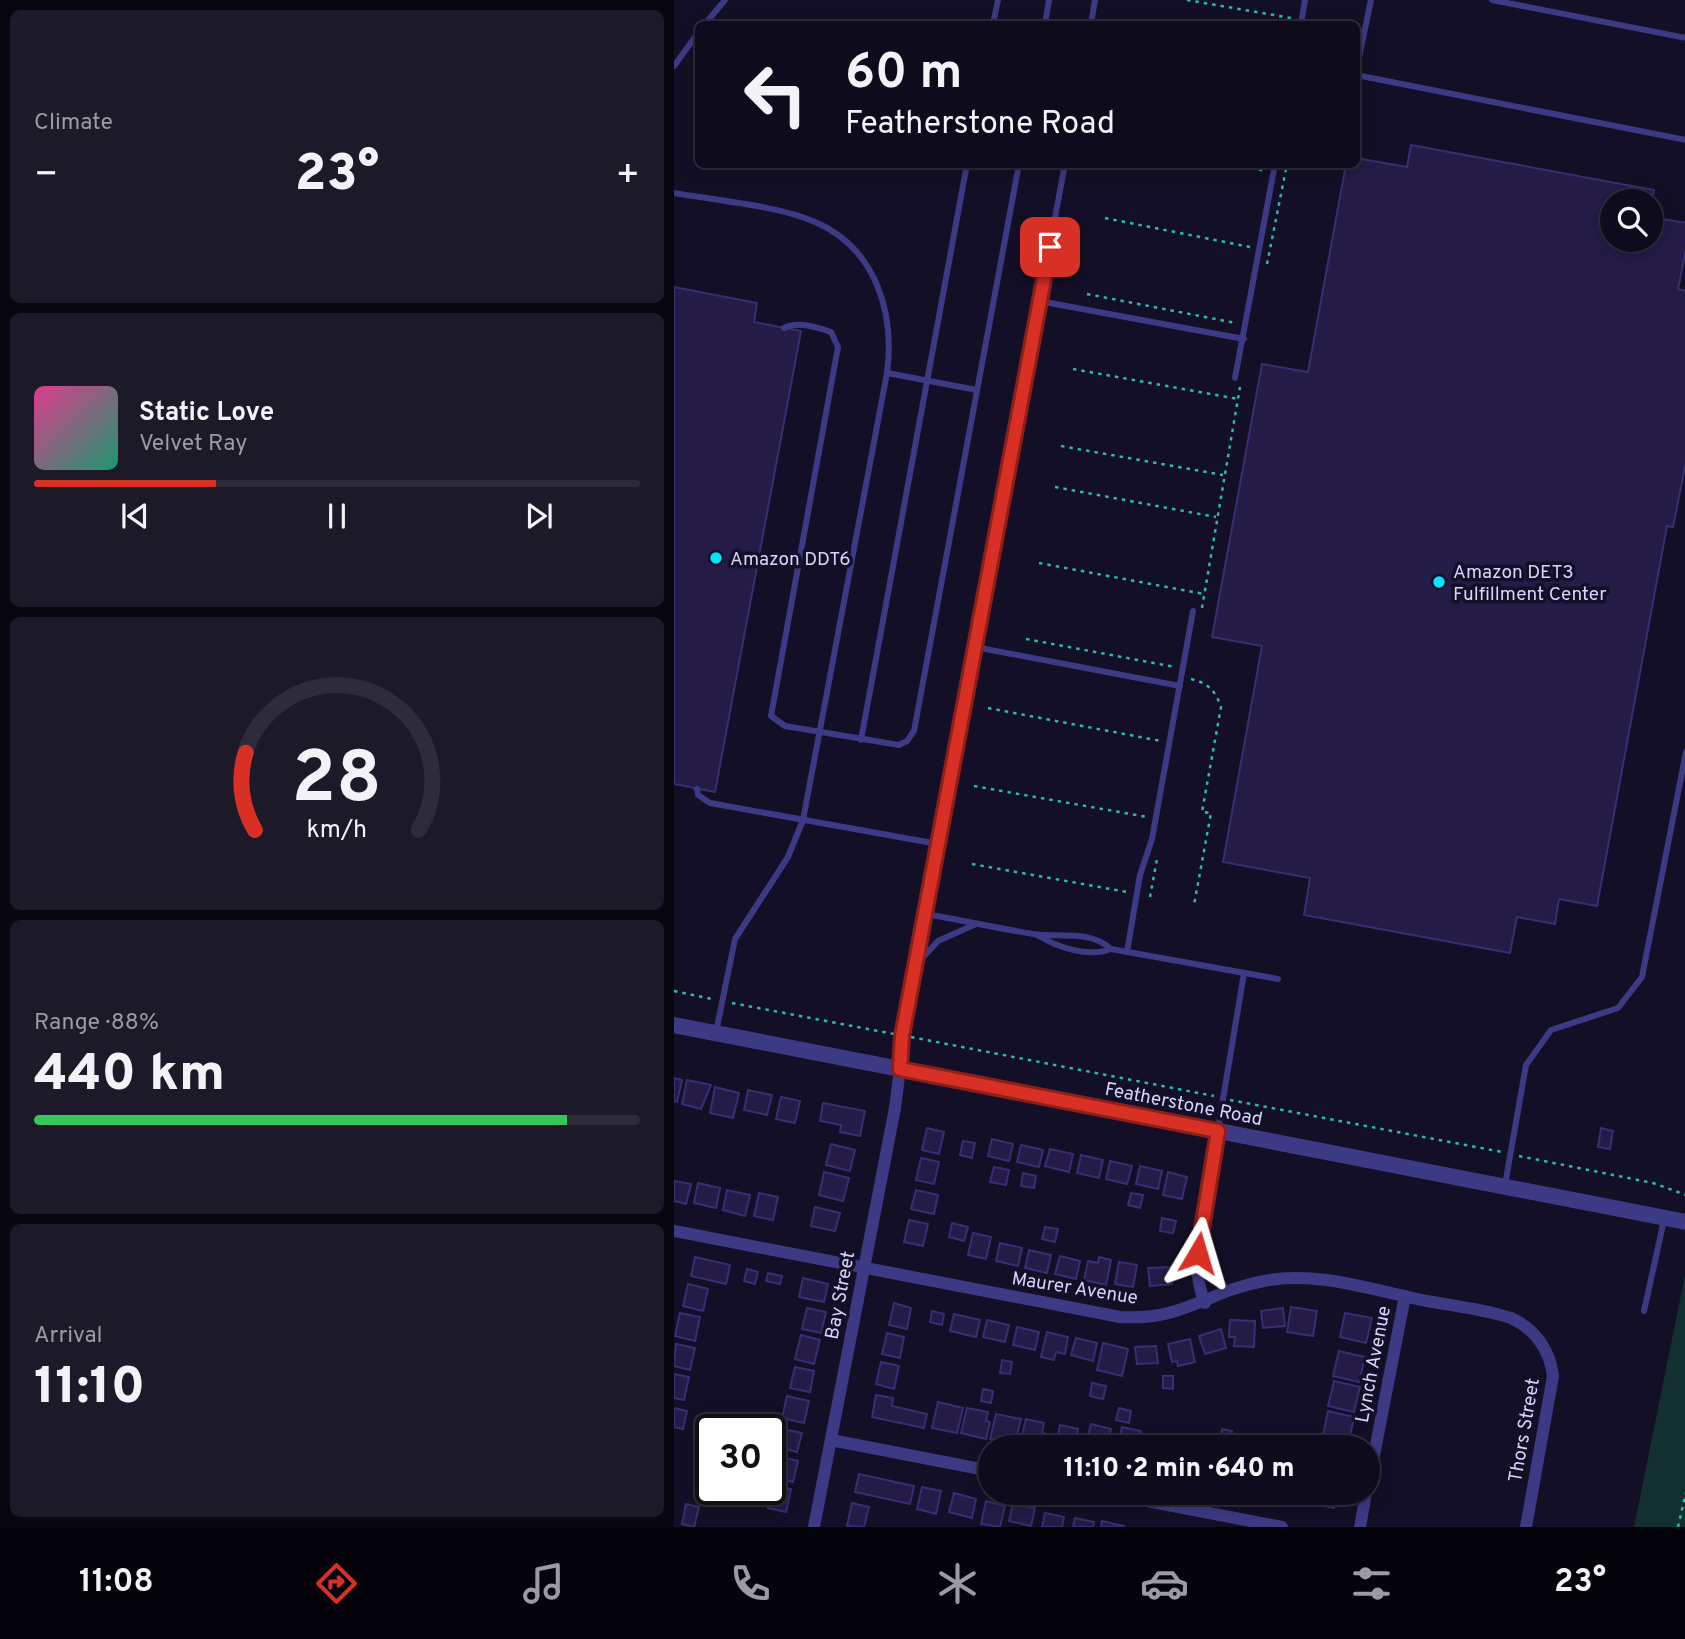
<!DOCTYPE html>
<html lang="en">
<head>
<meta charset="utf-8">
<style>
	:root { --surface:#0e0b1c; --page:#1c1929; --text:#f1f3f6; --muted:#9b9ba3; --line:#2e2b3b; --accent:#d93025 }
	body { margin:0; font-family:Overpass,sans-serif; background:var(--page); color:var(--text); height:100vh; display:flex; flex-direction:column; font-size:26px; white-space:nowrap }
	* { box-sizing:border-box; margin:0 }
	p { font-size:23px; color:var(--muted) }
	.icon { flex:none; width:38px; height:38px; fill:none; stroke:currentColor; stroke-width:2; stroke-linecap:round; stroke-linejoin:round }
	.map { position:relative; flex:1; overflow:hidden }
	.drawer { display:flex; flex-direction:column; gap:10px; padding:10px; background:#08060f; width:674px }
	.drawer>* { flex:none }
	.hud { position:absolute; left:21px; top:21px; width:665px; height:147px; border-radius:10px; box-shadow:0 4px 18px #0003,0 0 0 2px var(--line); background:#0e0b1c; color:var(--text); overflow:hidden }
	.tools { position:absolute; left:926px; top:189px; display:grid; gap:14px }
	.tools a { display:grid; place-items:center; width:63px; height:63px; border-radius:50%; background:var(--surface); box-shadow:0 4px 18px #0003,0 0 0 2px var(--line); font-size:35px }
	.speed { position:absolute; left:21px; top:1414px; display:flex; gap:14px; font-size:35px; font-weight:700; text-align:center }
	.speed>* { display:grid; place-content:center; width:91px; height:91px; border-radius:50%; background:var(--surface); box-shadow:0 4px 18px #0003,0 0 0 2px var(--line); line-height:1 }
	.speed .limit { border:4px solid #111; border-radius:10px; background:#fff; color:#111 }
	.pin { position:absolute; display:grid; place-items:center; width:60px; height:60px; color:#fff; margin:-30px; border-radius:14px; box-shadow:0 4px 10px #0006 }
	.me { position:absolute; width:77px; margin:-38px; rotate:7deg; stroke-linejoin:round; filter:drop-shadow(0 0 5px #0008) }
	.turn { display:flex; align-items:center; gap:24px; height:147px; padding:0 35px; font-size:32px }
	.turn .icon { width:91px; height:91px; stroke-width:2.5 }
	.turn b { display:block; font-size:49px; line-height:60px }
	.big { font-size:52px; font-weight:800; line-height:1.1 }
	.drawer .tile { flex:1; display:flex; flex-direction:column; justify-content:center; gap:10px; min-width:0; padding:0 24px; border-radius:10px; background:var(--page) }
	.drawer .dial { align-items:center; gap:0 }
	.dial svg { height:182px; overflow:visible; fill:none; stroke:var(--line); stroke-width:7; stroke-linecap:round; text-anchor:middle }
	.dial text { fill:var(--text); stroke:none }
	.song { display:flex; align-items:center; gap:21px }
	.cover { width:84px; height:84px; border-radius:10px; background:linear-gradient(135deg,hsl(330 70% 55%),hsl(160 70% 35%)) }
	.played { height:7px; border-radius:4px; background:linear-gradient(90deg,var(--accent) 30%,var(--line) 30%) }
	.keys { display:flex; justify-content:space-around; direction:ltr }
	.heat { display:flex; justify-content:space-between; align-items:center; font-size:38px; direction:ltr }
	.charge { height:10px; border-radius:5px; background:linear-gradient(90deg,#34c759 88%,var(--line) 0) }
	.trip { position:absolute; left:304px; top:1435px; width:402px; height:70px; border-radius:35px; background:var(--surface); box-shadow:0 4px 18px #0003,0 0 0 2px var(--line); font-weight:800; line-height:70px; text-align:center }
	.dock { display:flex; height:112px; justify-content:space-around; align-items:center; background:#06040b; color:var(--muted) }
	.dock .icon { width:49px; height:49px }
	.dock .active { color:var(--accent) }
	.dock b { font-size:32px; color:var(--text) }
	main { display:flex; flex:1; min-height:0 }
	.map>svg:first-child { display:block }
	.green { fill:#12302f }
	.building { fill:#241b47; stroke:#3b2d73; stroke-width:2 }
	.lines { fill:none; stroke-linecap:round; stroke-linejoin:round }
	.path { stroke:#2fb8b0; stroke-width:2.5; stroke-dasharray:3.5 5; stroke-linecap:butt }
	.service { stroke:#3d3a85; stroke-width:6 }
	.minor { stroke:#3d3a85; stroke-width:12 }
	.tertiary { stroke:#3d3a85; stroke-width:16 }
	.route-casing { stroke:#8d1f18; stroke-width:18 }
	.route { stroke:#d93025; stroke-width:12 }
	.poi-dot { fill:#00e5ff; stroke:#130f26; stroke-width:2.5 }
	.labels { text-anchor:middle; stroke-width:7; stroke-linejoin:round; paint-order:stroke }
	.poi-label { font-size:19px; fill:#d9d4ff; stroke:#130f26; text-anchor:start }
	.street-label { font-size:19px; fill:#d9d4ff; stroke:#130f26 }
</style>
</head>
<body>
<main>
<section class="drawer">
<div class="tile"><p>Climate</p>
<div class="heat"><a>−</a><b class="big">23°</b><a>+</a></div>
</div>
<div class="tile">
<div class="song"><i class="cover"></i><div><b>Static Love</b><p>Velvet Ray</p></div></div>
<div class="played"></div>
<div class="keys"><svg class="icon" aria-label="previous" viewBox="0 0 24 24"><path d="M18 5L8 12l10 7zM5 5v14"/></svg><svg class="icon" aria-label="pause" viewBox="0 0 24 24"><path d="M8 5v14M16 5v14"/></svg><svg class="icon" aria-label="next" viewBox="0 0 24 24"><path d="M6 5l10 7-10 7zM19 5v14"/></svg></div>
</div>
<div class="tile dial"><svg viewBox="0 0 100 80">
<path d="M14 69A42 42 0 1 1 86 69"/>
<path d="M14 69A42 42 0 0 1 10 35" stroke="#d93025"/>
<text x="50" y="56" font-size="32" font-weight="700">28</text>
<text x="50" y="72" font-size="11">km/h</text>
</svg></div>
<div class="tile"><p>Range · 88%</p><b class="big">440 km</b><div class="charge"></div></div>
<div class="tile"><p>Arrival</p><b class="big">11:10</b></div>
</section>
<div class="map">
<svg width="1012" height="1527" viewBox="0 0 1012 1527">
	<rect width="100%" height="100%" fill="#130f26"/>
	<!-- green -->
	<path class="green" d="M 1011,1275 L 1011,1527 L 960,1527 Z"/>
	<!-- building -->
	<g class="building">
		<path d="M 737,145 L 980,190 L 976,211 L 976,201 L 938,201 L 938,240 L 976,240 L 976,217 L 1012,223 L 1012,249 L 1004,289 L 1012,291 L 1012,462 L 999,527 L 993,526 L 923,906 L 885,899 L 881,924 L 843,917 L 836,953 L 630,915 L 636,878 L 549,862 L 588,646 L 538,637 L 588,364 L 634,372 L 672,164 L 682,164 L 682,158 L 733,167 Z"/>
		<path d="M 0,287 L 83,303 L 80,322 L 127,331 L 41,792 L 0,784 Z"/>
		<path d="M 0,1078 L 8,1080 L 3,1102 L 0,1101 Z"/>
		<path d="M 13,1080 L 37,1085 L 27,1109 L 8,1104 Z"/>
		<path d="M 41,1087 L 65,1093 L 59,1118 L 36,1113 Z"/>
		<path d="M 74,1090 L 98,1095 L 93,1115 L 70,1110 Z"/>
		<path d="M 107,1097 L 126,1101 L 121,1123 L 102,1119 Z"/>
		<path d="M 149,1103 L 191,1111 L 186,1136 L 166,1132 L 167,1125 L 146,1121 Z"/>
		<path d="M 253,1128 L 270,1132 L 265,1154 L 248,1150 Z"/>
		<path d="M 927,1128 L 939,1131 L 936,1149 L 924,1147 Z"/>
		<path d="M 318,1139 L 339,1144 L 335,1161 L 314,1156 Z"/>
		<path d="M 289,1141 L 301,1143 L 298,1158 L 286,1155 Z"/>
		<path d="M 157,1144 L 181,1150 L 176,1171 L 152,1165 Z"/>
		<path d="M 347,1145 L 369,1150 L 365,1167 L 343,1162 Z"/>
		<path d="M 376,1149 L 399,1154 L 395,1172 L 371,1166 Z"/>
		<path d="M 407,1155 L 429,1160 L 425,1178 L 403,1173 Z"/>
		<path d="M 247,1158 L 265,1162 L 260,1184 L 242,1180 Z"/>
		<path d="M 436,1161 L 458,1166 L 453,1184 L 432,1179 Z"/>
		<path d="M 466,1166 L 488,1171 L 484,1189 L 462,1184 Z"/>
		<path d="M 320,1167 L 335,1170 L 332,1185 L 316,1182 Z"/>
		<path d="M 150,1172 L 175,1178 L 169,1201 L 145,1195 Z"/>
		<path d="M 494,1172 L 513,1177 L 508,1199 L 489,1195 Z"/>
		<path d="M 349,1173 L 362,1176 L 360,1188 L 347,1186 Z"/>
		<path d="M 0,1181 L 17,1184 L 12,1204 L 0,1201 Z"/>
		<path d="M 24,1183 L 46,1188 L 42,1208 L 20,1203 Z"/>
		<path d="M 53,1190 L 76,1195 L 71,1216 L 49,1210 Z"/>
		<path d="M 242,1190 L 264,1195 L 260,1214 L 237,1209 Z"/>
		<path d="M 85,1193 L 104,1197 L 99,1220 L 80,1216 Z"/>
		<path d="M 457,1193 L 469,1195 L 466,1208 L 454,1205 Z"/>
		<path d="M 141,1207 L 166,1213 L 161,1231 L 137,1226 Z"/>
		<path d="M 488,1218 L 502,1221 L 499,1233 L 486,1231 Z"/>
		<path d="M 235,1220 L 254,1224 L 249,1246 L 230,1242 Z"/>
		<path d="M 278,1223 L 294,1227 L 290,1241 L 275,1237 Z"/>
		<path d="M 371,1227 L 384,1229 L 381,1242 L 368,1239 Z"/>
		<path d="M 299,1233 L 317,1237 L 312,1259 L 294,1255 Z"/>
		<path d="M 326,1243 L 348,1248 L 344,1266 L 322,1261 Z"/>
		<path d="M 355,1250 L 377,1255 L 373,1273 L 351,1268 Z"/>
		<path d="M 386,1256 L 406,1261 L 402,1279 L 381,1274 Z"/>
		<path d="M 21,1257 L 56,1265 L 52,1284 L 17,1276 Z"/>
		<path d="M 425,1257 L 437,1260 L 432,1285 L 410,1280 L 414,1261 L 424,1263 Z"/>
		<path d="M 445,1262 L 463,1265 L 459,1287 L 441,1284 Z"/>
		<path d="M 497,1267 L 498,1284 L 476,1286 L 474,1268 Z"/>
		<path d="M 73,1269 L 84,1272 L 81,1284 L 70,1281 Z"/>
		<path d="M 94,1273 L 108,1276 L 106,1284 L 92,1281 Z"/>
		<path d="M 129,1278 L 154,1284 L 150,1302 L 125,1297 Z"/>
		<path d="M 14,1284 L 34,1289 L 29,1311 L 9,1306 Z"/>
		<path d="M 220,1303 L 237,1308 L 233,1329 L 215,1325 Z"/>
		<path d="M 617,1307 L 643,1311 L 639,1336 L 613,1332 Z"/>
		<path d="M 133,1308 L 152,1312 L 147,1333 L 128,1329 Z"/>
		<path d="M 609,1308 L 611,1326 L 589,1328 L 587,1311 Z"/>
		<path d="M 258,1311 L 270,1314 L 268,1325 L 256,1322 Z"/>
		<path d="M 6,1313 L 26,1317 L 21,1341 L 1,1336 Z"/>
		<path d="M 671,1313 L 698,1318 L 692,1343 L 666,1337 Z"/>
		<path d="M 280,1314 L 306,1320 L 302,1337 L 276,1331 Z"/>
		<path d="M 313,1320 L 335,1325 L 331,1342 L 309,1337 Z"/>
		<path d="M 556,1320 L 581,1321 L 580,1347 L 560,1346 L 561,1337 L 555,1337 Z"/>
		<path d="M 343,1327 L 365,1332 L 361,1350 L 339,1345 Z"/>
		<path d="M 547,1329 L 552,1348 L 531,1354 L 525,1336 Z"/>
		<path d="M 373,1332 L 394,1337 L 391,1354 L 382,1352 L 380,1360 L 367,1357 Z"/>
		<path d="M 213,1333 L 230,1337 L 226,1358 L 208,1354 Z"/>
		<path d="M 127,1335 L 146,1340 L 140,1364 L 121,1359 Z"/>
		<path d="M 402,1338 L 423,1343 L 419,1361 L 397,1355 Z"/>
		<path d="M 516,1339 L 521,1362 L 504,1366 L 503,1361 L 498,1362 L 494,1344 Z"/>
		<path d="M 429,1343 L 454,1349 L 448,1376 L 423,1370 Z"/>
		<path d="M 2,1344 L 21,1348 L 16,1370 L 0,1366 Z"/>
		<path d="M 482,1346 L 484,1363 L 463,1364 L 461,1347 Z"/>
		<path d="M 665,1351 L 691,1357 L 685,1382 L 659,1376 Z"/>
		<path d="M 328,1360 L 338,1362 L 336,1374 L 326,1373 Z"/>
		<path d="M 207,1362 L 225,1366 L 220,1389 L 202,1384 Z"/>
		<path d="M 121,1367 L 140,1371 L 136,1392 L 116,1388 Z"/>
		<path d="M 0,1374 L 15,1377 L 10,1400 L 0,1398 Z"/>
		<path d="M 489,1376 L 499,1376 L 499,1389 L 489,1388 Z"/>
		<path d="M 660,1381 L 686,1387 L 680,1412 L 654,1406 Z"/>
		<path d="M 418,1383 L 432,1386 L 429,1399 L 416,1396 Z"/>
		<path d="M 309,1389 L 319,1391 L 317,1403 L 307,1401 Z"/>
		<path d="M 202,1395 L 219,1398 L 218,1406 L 253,1414 L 250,1428 L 198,1417 Z"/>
		<path d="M 113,1396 L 135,1401 L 130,1423 L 108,1418 Z"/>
		<path d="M 264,1402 L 289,1408 L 283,1433 L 258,1428 Z"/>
		<path d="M 0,1408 L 13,1411 L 9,1429 L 0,1427 Z"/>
		<path d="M 293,1408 L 314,1412 L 312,1421 L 316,1422 L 312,1439 L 287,1433 Z"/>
		<path d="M 445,1408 L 457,1411 L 455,1423 L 442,1420 Z"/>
		<path d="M 654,1411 L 680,1417 L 675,1441 L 649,1435 Z"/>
		<path d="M 322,1414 L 347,1419 L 341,1444 L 316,1439 Z"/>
		<path d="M 80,1417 L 91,1420 L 89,1429 L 78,1427 Z"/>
		<path d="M 352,1419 L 370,1423 L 368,1433 L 373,1434 L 370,1447 L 346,1443 Z"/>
		<path d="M 417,1424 L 437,1429 L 432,1447 L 407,1447 L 409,1438 L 413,1439 Z"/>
		<path d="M 386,1425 L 404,1429 L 400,1447 L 376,1447 L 379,1434 L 384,1435 Z"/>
		<path d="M 448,1427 L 467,1431 L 464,1447 L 437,1447 L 438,1444 L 444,1445 Z"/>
		<path d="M 105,1428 L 128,1433 L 123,1452 L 101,1446 Z"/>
		<path d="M 548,1429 L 558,1431 L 556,1443 L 546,1441 Z"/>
		<path d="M 577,1436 L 588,1438 L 587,1447 L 574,1447 Z"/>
		<path d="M 648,1440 L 673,1446 L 673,1447 L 646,1447 Z"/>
		<path d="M 470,1441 L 495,1447 L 469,1447 Z"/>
		<path d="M 104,1456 L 124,1461 L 119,1482 L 99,1477 Z"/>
		<path d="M 185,1474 L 240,1486 L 236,1504 L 181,1492 Z"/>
		<path d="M 99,1485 L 117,1489 L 112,1512 L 94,1508 Z"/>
		<path d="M 248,1487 L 267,1491 L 262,1514 L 243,1509 Z"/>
		<path d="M 280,1493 L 302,1499 L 298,1518 L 275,1512 Z"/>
		<path d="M 620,1493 L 664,1493 L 660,1508 L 619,1499 Z"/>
		<path d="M 312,1501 L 331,1506 L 326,1527 L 307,1524 Z"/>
		<path d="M 178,1503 L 195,1507 L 190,1527 L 173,1526 Z"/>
		<path d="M 339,1503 L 361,1508 L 357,1526 L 335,1521 Z"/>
		<path d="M 12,1504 L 25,1507 L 20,1527 L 8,1524 Z"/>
		<path d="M 371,1513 L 390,1517 L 388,1527 L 368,1527 Z"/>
		<path d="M 401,1518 L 420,1522 L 419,1527 L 399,1527 Z"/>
		<path d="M 428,1521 L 450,1526 L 450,1527 L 427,1527 Z"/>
	</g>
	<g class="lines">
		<!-- path -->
		<g class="path">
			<path d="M 513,0 L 617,18"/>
			<path d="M 560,164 L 591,171"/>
			<path d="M 431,218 L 576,247"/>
			<path d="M 593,264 L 613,164"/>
			<path d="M 413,294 L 562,323"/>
			<path d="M 399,369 L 564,399"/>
			<path d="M 387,446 L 549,475"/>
			<path d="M 381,487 L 542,517"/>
			<path d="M 365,563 L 530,594"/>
			<path d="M 528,608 L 566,387"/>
			<path d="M 352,639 L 501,667"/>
			<path d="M 517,679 C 534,683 541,690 547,707 L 528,812 L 537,813 L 520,905"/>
			<path d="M 314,708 L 487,741"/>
			<path d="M 300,786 L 473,817"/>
			<path d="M 298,864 L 453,892"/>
			<path d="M 476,897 L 483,859"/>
			<path d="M 0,991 L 38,999"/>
			<path d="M 58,1003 L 220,1034"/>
			<path d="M 237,1037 L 540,1096"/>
			<path d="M 556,1100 L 828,1152"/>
			<path d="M 845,1156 L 979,1183 L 1012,1195"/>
			<path d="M 1004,1527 L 1012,1492"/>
		</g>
		<!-- service -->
		<g class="service">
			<path d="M 818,0 L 1012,38"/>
			<path d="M 31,24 L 51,0"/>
			<path d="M 319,24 L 324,0"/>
			<path d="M 371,24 L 375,0"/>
			<path d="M 417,24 L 421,0"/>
			<path d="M 627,24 L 631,0"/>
			<path d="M 0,66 L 24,33"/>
			<path d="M 682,72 L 697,0"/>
			<path d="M 682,75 L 1012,140"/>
			<path d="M 0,193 C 40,200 106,206 141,222 C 202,248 221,313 213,373 L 129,820 L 114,857 L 61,939 L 42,1032"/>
			<path d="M 365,301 L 570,339"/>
			<path d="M 110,328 C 124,321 143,327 157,332 L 164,347 L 97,716 L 111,726 L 225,745 L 233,741 L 240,731 L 345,164"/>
			<path d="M 213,373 L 303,390"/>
			<path d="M 561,378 L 601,164"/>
			<path d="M 301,647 L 506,686"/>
			<path d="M 187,740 L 293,164"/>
			<path d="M 23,789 L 24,795 L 36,803 L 264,844 L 228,1036 L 226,1067"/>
			<path d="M 264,844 L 391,164"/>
			<path d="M 251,914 C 287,920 323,928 359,934 C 384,938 415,929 437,949 L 604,979"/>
			<path d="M 363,935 C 383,947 414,958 437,949"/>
			<path d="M 453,952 L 466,875 L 478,839 L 519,611"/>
			<path d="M 243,964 L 264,941 L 302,924"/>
			<path d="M 544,1129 L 570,973"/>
			<path d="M 831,1185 L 852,1065 L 877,1030 L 944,1008 L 968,977 L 1012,752"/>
			<path d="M 970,1311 L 990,1220"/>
		</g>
		<!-- minor -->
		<g class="minor">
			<path d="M 0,1231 L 446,1317 C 510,1321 534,1291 590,1281 C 643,1270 701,1291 753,1301 C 781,1306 810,1309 837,1318 C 861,1329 876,1350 879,1376 L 852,1527"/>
			<path d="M 531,1303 C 509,1250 538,1185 544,1131"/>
			<path d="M 157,1440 L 317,1471"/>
			<path d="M 695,1481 L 731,1296"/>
			<path d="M 431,1493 L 608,1527"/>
			<path d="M 140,1527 L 221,1108 L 226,1069"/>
			<path d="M 686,1527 L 692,1493"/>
		</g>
		<!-- tertiary -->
		<path class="tertiary" d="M 0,1025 L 1012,1222"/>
	</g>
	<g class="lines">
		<!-- route casing -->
		<g class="route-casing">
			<path id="route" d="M 376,247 L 228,1036 L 226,1069 L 544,1131 L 524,1253"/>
		</g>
		<!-- route -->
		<use href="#route" class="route"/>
	</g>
	<!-- markers -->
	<g class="poi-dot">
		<circle cx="42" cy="558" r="7"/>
		<circle cx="765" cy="582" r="7"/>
	</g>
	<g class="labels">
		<!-- poi labels -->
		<g class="poi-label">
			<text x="56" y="565">Amazon DDT6</text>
			<text x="779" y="578">Amazon DET3<tspan x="779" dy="22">Fulfillment Center</tspan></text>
		</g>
		<!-- street labels -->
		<g class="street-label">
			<text transform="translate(510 1103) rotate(11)" y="7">Featherstone Road</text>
			<text transform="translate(401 1287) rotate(9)" y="7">Maurer Avenue</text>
			<text transform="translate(165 1295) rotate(-79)" y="7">Bay Street</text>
			<text transform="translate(698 1364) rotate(-79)" y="7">Lynch Avenue</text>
			<text transform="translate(849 1430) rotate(-80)" y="7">Thors Street</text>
		</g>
	</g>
</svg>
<div class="tools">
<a><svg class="icon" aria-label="search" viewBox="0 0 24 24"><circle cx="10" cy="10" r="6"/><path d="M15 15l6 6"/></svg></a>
</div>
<div class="speed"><div class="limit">30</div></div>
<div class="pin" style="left:376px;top:247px;background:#d93025"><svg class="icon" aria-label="arrive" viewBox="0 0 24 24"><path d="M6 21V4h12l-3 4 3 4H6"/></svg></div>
<svg class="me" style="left:524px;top:1253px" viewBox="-20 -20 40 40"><path d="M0-17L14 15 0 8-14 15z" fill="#d93025" stroke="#fff" stroke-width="4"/></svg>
<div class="trip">11:10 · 2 min · 640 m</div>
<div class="hud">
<div class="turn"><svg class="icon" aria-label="left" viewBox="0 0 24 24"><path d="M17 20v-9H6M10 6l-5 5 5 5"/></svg><div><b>60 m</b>Featherstone Road</div></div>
</div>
</div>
</main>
<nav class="dock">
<b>11:08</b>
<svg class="icon active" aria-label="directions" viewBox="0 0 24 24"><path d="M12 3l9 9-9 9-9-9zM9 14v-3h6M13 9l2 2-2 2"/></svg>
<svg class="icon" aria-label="music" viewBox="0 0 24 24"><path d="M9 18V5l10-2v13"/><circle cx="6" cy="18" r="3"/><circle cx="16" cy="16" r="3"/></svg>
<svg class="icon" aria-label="phone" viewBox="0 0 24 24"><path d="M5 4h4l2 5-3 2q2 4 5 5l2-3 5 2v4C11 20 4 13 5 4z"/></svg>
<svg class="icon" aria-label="climate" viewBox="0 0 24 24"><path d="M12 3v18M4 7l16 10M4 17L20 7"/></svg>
<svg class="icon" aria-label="car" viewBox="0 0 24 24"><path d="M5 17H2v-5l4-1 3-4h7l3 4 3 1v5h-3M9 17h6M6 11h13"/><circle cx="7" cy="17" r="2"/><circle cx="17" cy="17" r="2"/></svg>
<svg class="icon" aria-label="filters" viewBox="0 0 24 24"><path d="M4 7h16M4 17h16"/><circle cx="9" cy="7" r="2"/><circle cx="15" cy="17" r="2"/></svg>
<b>23°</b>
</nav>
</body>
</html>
